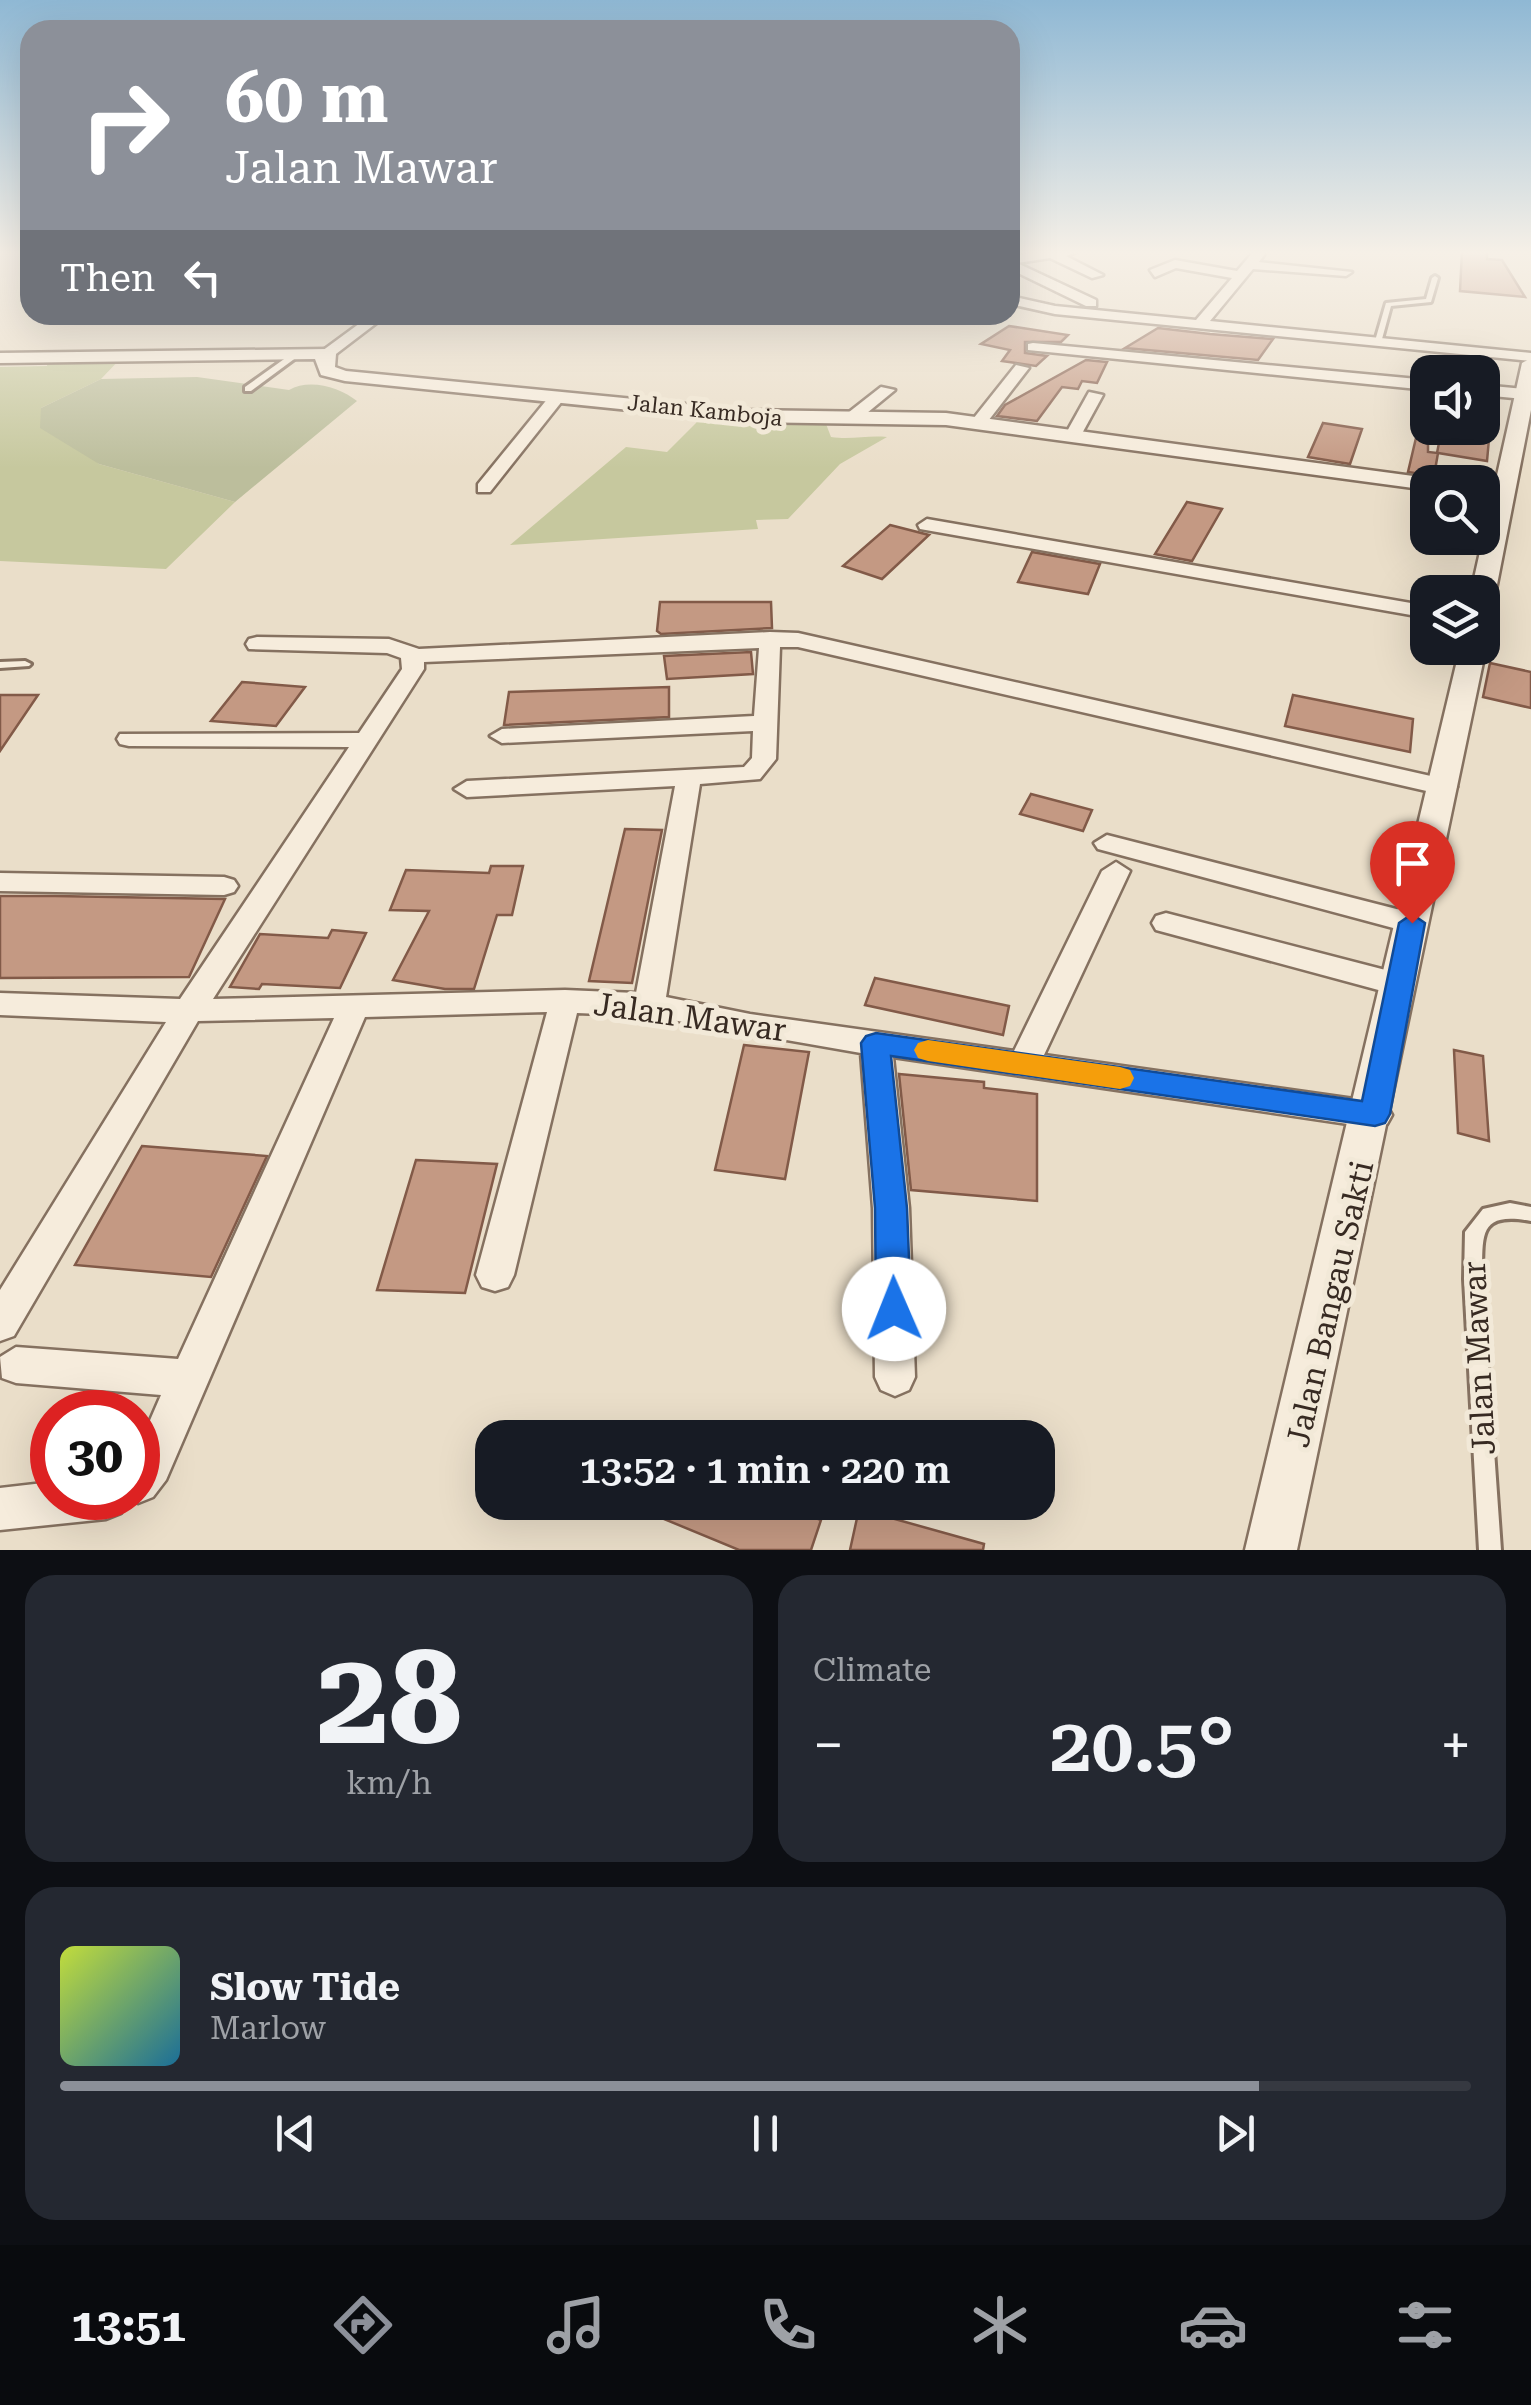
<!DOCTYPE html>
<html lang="en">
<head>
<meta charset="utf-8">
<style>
	:root { --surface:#171b24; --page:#242831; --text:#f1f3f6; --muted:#9ea1a6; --line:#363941; --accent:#8c9099 }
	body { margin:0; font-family:"Roboto Serif",serif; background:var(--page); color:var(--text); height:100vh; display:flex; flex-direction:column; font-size:38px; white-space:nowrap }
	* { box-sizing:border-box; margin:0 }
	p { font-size:32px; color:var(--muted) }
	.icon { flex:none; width:55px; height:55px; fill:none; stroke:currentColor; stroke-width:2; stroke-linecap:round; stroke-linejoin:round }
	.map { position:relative; height:1550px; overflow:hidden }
	.sheet { display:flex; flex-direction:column; gap:25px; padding:25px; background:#0d0f14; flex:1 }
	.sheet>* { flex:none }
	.top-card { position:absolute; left:20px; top:20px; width:1000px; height:305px; border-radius:30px; box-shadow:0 10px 40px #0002; background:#8c9099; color:#fff; overflow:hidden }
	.controls { position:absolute; left:1410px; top:355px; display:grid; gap:20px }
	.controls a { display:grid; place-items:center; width:90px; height:90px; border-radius:20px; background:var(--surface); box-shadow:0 10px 40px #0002; font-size:50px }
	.speed { position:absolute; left:30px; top:1390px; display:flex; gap:20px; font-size:50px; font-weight:700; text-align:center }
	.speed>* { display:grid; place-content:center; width:130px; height:130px; border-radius:50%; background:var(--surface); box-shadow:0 10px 40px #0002; line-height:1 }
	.speed .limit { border:15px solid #d22; background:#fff; color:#111 }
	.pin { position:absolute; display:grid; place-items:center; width:85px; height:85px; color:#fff; margin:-102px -42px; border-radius:50% 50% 50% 0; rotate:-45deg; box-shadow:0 0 10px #0007 }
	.pin .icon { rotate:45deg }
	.me { position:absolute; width:110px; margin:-55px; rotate:359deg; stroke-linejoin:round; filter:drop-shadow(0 0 8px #0008) }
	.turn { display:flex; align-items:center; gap:35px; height:210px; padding:0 40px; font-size:45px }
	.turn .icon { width:130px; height:130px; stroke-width:2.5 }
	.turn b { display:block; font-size:70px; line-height:85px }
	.then { display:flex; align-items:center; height:95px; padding:0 40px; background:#0003; gap:20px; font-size:38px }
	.big { font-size:75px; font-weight:600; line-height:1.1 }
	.sheet .tile { flex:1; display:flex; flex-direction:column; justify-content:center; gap:15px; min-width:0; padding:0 35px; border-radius:30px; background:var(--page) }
	.sheet .dial { align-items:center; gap:0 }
	.dial b { font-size:130px; line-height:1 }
	.song { display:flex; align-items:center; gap:30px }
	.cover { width:120px; height:120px; border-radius:15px; background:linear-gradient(135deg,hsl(70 70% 55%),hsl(200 70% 35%)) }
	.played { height:10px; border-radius:5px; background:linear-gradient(90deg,var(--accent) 85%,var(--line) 85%) }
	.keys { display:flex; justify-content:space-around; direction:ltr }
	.heat { display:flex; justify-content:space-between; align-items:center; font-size:55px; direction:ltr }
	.sheet .tiles { flex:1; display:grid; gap:25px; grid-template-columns:1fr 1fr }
	.tile:last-child { grid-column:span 2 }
	.trip { position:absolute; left:475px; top:1420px; width:580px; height:100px; border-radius:30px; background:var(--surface); box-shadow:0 10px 40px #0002; font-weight:600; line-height:100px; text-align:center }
	.tabs { display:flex; height:160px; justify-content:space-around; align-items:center; background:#090b0e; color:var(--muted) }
	.tabs .icon { width:70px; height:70px }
	.tabs .on { color:var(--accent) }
	.tabs b { font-size:45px; color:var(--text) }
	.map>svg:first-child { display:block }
	.green { fill:#c6c89e }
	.cemetery { fill:#bcbe9c }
	.building { fill:#c49983; stroke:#825a48; stroke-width:2.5 }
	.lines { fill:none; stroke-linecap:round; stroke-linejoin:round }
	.service-casing { stroke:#857160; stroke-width:6 }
	.minor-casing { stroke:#857160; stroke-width:5 }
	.tertiary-casing { stroke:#857160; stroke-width:5 }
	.service { fill:#f6ecdc; fill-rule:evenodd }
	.minor { fill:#f6ecdc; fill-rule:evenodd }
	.tertiary { fill:#f6ecdc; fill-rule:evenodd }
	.route { fill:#1a73e8; stroke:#114b97; stroke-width:2.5 }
	.slow { fill:#f59e0b }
	.labels { text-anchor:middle; stroke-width:10; stroke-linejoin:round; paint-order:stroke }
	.far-street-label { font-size:22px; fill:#372a22; stroke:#f2e9d8 }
	.near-street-label { font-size:32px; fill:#372a22; stroke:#f2e9d8 }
</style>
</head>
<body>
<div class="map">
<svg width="1531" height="1550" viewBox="0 0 1531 1550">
	<rect width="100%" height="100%" fill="#eadec9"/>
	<!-- green -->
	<g class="green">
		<path d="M 122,357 L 101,379 L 41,408 L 99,464 L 235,502 L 166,569 L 0,561 L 0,367 L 47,366 L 48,358 Z"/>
		<path d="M 704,415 L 826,424 L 831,437 C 852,440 867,435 887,437 L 840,464 L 788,519 L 756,520 L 758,529 L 510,545 L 626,447 L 667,452 Z"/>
	</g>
	<!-- cemetery -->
	<path class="cemetery" d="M 197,377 L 289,390 C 309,378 340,387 357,401 L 235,502 L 99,464 L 40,428 L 41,408 L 101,379 Z"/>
	<!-- building -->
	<g class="building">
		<path d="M 1462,251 L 1487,251 L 1487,259 L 1502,260 L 1525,297 L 1460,291 Z"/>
		<path d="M 1009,326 L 1068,335 L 1061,342 L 1025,342 L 1025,353 L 1047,356 L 1036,366 L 1002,361 L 1010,350 L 981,344 Z"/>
		<path d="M 1158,328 L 1210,334 L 1273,339 L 1258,360 L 1125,348 Z"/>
		<path d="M 1086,360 L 1107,362 L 1097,383 L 1082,381 L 1078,389 L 1062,387 L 1037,421 L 997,416 L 1005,405 Z"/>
		<path d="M 1323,423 L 1362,429 L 1350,464 L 1308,457 Z"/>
		<path d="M 1419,425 L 1428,426 L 1428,452 L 1437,453 L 1442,428 L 1490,428 L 1487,461 L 1438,453 L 1434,476 L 1408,472 Z"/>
		<path d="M 1187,502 L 1222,509 L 1192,561 L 1155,554 Z"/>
		<path d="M 890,525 L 929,535 L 882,579 L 843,566 Z"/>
		<path d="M 1032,552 L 1100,564 L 1088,594 L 1018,582 Z"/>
		<path d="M 660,602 L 771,602 L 772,628 L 661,634 L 657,631 Z"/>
		<path d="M 751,652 L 753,674 L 667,679 L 664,656 Z"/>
		<path d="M 1490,663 L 1531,672 L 1531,708 L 1483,697 Z"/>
		<path d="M 242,682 L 305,687 L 276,726 L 211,721 Z"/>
		<path d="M 669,687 L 669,717 L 504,725 L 509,692 Z"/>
		<path d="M 0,695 L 38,695 L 0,751 Z"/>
		<path d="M 1293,695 L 1413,719 L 1410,752 L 1285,726 Z"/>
		<path d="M 1031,794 L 1092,810 L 1083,831 L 1020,814 Z"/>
		<path d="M 625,829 L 662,830 L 632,983 L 589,981 Z"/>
		<path d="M 491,866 L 523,866 L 512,915 L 497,915 L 474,989 L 445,989 L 393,980 L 429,911 L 390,910 L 406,870 L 489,873 Z"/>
		<path d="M 0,896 L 55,896 L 225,899 L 189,977 L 0,978 Z"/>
		<path d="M 332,930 L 366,933 L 340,988 L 262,984 L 259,989 L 230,987 L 260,934 L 328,938 Z"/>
		<path d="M 875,978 L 1009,1006 L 1003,1035 L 865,1005 Z"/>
		<path d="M 744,1045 L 809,1052 L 785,1179 L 715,1170 Z"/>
		<path d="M 1454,1050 L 1483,1056 L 1489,1141 L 1458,1133 Z"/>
		<path d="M 899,1074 L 984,1082 L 984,1088 L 1037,1094 L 1037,1201 L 911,1190 Z"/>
		<path d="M 142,1146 L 267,1156 L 211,1277 L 75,1265 Z"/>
		<path d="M 416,1160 L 497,1164 L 465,1293 L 377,1290 Z"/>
		<path d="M 623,1502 L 775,1502 L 821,1520 L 811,1550 L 739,1550 Z"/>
		<path d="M 859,1509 L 984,1544 L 983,1550 L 850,1550 Z"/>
	</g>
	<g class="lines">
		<!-- service casing -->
		<g class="service-casing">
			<g id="service">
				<path d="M 1435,276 L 1438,278 L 1431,302 L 1391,306 L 1382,339 L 1375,341 L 1386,303 L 1426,299 L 1432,278 Z"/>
				<path d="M 294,352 L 301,354 L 251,391 L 245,391 L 245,387 Z"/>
				<path d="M 25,661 L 31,664 L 29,666 L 0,668 L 0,662 Z"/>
				<path d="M 1510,1203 L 1531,1207 L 1531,1221 C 1477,1211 1483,1236 1482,1279 L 1501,1550 L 1479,1550 L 1464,1279 L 1465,1232 L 1483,1209 Z"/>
			</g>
		</g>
		<!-- minor casing -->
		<g class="minor-casing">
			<g id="minor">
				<path d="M 1046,251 L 1079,251 L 1066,256 L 1103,275 L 1092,278 L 1050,258 L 1017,263 L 1096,300 L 1096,306 L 1086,306 L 1010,269 L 1010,256 Z"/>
				<path d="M 1254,251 L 1267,251 L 1259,262 L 1352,272 L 1346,276 L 1253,269 L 1210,321 L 1531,353 L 1531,361 L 1055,314 L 1010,304 L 1010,296 L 1055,306 L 1196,320 L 1232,278 L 1176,268 L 1155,277 L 1150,270 L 1175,260 L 1237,271 Z"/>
				<path d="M 371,315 L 387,315 L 332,357 L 322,357 L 322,351 Z"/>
				<path d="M 1033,343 L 1428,380 L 1428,390 L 1028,350 L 1028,344 Z"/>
				<path d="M 1016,365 L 1029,368 L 985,425 L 973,425 L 973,419 Z"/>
				<path d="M 1482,385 L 1524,389 L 1531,395 L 1524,399 L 1482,395 Z"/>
				<path d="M 881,387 L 895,390 L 856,422 L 844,422 L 844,416 Z"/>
				<path d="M 553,392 L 567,395 L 490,492 L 478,492 L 478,484 Z"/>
				<path d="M 1089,392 L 1103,395 L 1079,439 L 1067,439 L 1065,435 Z"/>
				<path d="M 927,519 L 1428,606 L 1428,618 L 920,529 L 918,525 Z"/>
				<path d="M 770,632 L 798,633 L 1444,779 L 1457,787 L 1444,795 L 798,647 L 780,647 L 776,759 L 760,779 L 700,784 L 666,997 L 750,1014 L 1014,1051 L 1102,871 L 1116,862 L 1130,871 L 1044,1055 L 1375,1102 L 1387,1106 L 1392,1115 L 1387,1124 L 1375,1128 L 893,1057 L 909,1208 L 915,1377 L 909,1390 L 895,1396 L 881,1390 L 875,1377 L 873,1208 L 861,1053 L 649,1016 L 577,1013 L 514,1275 L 508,1287 L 495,1291 L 482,1287 L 476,1275 L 547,1012 L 365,1017 L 166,1480 L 153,1497 L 138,1503 L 127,1499 L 121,1513 L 106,1519 L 0,1530 L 0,1488 L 52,1482 L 52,1498 L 138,1498 L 138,1448 L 161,1395 L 16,1383 L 2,1378 L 0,1357 L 16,1347 L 178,1359 L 334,1018 L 198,1021 L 14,1336 L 0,1341 L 0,1290 L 166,1022 L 0,1015 L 0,993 L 180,999 L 349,747 L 129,746 L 120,744 L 117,739 L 120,734 L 359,733 L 402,669 L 401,658 L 387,653 L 249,649 L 246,644 L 249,639 L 257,637 L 389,639 L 419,649 ZM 759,648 L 754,716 L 502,729 L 490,736 L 502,743 L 753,731 L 752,758 L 744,767 L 467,781 L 454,789 L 467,797 L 675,786 L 636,993 L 565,990 L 213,999 L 424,669 L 424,662 Z"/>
				<path d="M 1107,835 L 1412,913 L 1422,916 L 1426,923 L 1422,930 L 1412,933 L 1098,849 L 1094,843 Z"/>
				<path d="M 0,873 L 224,877 L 234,880 L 238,886 L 234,892 L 224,895 L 0,891 Z"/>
				<path d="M 1166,913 L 1397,973 L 1408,976 L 1412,984 L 1408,992 L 1397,995 L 1156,930 L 1152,923 L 1156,916 Z"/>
			</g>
		</g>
		<!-- tertiary casing -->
		<g class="tertiary-casing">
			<g id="tertiary">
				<path d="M 327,349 L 336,354 L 335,367 L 346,371 L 747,410 L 946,413 L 1428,478 L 1438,482 L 1428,482 L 1428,490 L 946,425 L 747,422 L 345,381 L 321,375 L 315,359 L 0,363 L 0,353 Z"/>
				<path d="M 1531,358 L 1531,410 L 1494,600 L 1482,607 L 1482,592 L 1471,592 L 1522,363 Z"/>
				<path d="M 1482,643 L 1486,648 L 1297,1550 L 1245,1550 L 1460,648 L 1482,648 Z"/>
			</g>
		</g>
		<!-- service -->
		<use href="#service" class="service"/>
		<!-- minor -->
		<use href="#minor" class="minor"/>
		<!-- tertiary -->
		<use href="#tertiary" class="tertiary"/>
	</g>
	<!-- sky -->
	<linearGradient id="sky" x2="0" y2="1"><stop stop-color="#8fb8d4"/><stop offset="0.54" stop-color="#f6f0e7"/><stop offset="1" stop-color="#f6f0e7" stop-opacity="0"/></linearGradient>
	<rect width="1531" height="468" fill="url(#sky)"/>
	<!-- route -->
	<path class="route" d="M 1412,914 L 1425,923 L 1390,1114 L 1385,1123 L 1375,1126 L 891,1056 L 907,1208 L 911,1309 L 906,1320 L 894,1325 L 881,1320 L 876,1309 L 875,1208 L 861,1043 L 866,1036 L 876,1033 L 1362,1101 L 1399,923 Z"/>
	<!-- slow -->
	<path class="slow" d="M 928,1040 L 1120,1067 L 1130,1070 L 1134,1078 L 1130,1086 L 1120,1089 L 928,1061 L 918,1058 L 914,1050 L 918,1043 Z"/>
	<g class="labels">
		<!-- far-street labels -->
		<g class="far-street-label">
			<text transform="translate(705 410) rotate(6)" y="8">Jalan Kamboja</text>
		</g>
		<!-- near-street labels -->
		<g class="near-street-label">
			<text transform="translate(690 1017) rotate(8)" y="11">Jalan Mawar</text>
			<text transform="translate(1330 1304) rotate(-77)" y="11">Jalan Bangau Sakti</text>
			<text transform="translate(1479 1358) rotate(-93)" y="11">Jalan Mawar</text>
		</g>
	</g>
</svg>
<div class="controls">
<a><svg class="icon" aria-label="sound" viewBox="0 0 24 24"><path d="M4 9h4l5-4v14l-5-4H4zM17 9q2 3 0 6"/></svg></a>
<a><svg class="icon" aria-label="search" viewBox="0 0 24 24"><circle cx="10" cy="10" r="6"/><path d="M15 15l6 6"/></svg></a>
<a><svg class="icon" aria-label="layers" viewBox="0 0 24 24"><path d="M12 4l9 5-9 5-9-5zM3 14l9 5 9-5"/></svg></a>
</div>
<div class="speed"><div class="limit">30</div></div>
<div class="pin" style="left:1412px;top:923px;background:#d93025"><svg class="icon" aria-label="arrive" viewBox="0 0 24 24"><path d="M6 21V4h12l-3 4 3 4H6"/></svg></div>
<svg class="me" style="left:894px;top:1309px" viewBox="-20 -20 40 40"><circle r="19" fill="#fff"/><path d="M0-13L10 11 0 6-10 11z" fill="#1a73e8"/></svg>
<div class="trip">13:52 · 1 min · 220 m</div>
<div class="top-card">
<div class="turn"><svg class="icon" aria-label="right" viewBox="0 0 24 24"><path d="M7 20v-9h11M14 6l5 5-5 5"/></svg><div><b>60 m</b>Jalan Mawar</div></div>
<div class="then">Then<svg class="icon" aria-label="left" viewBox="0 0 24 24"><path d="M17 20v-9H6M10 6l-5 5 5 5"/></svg></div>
</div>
</div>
<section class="sheet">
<div class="tiles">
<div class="tile dial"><b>28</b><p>km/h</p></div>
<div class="tile"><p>Climate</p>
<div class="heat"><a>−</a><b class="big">20.5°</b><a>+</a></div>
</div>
<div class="tile">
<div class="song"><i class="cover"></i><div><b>Slow Tide</b><p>Marlow</p></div></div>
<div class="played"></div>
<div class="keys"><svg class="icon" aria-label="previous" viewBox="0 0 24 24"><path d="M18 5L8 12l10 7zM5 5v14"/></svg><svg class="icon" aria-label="pause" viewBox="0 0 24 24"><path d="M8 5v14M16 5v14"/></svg><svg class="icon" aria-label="next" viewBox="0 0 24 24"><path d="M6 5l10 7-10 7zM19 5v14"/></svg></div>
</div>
</div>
</section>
<nav class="tabs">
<b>13:51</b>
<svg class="icon on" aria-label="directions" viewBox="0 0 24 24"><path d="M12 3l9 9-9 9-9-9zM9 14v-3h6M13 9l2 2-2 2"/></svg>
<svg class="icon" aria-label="music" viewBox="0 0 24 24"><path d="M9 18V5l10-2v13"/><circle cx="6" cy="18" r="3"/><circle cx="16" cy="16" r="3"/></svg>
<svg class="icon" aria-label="phone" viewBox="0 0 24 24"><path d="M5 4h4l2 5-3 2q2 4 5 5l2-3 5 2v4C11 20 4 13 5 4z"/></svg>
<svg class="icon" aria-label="climate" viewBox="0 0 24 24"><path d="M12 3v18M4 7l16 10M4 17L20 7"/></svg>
<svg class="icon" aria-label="car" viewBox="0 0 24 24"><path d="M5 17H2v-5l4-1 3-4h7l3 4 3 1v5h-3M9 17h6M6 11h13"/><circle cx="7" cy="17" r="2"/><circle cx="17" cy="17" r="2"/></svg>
<svg class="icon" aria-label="filters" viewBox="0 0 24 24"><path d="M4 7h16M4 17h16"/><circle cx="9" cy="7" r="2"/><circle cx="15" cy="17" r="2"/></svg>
</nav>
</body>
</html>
